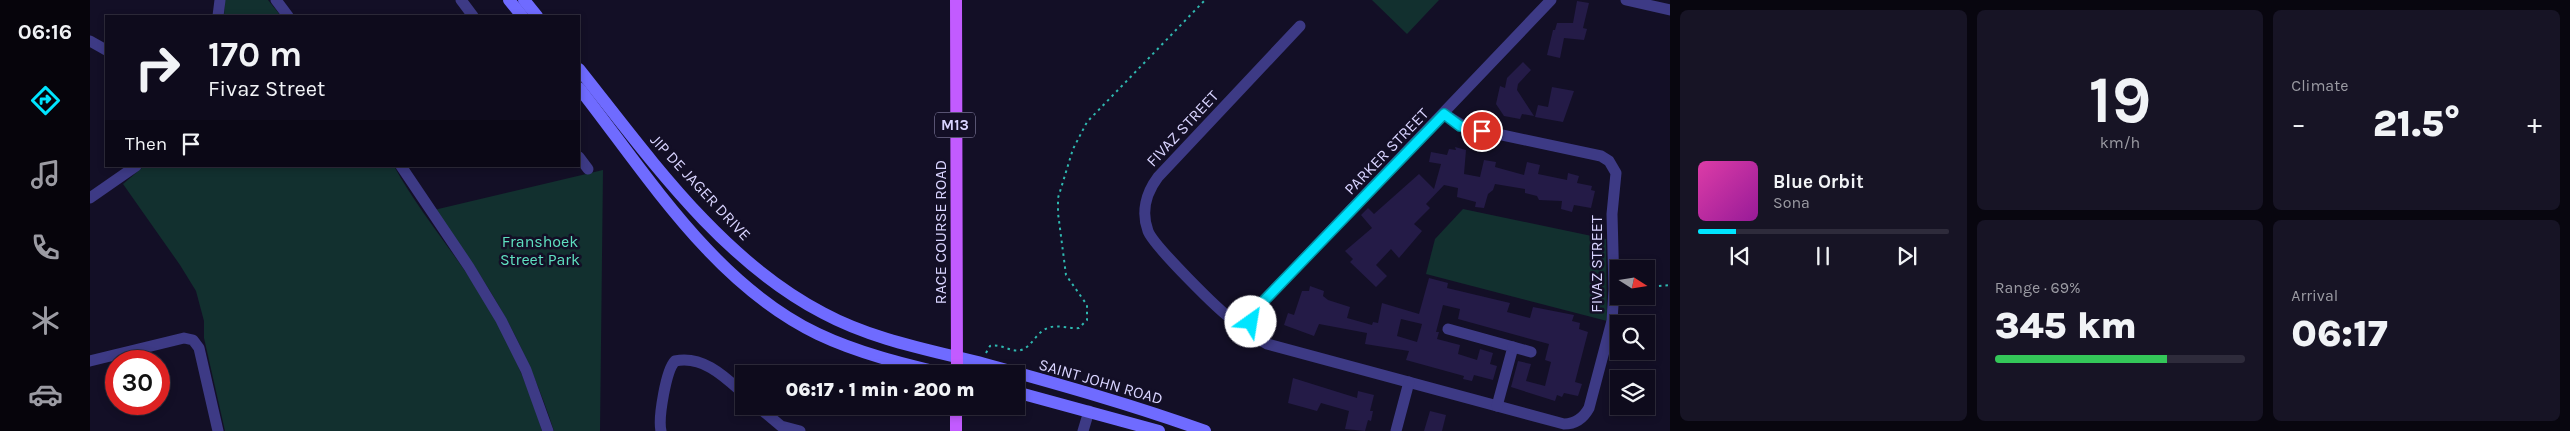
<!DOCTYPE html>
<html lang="en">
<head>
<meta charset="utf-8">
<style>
	:root { --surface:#0e0b1c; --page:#171425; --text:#f1f3f6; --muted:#9b9ba3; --line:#2e2b3b; --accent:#00e5ff }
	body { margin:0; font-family:Karla,sans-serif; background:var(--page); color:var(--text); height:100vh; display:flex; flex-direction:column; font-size:19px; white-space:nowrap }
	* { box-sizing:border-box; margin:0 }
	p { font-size:16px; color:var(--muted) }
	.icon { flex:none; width:28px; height:28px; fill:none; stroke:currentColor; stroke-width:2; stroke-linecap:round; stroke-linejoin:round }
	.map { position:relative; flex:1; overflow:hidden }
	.sheet { display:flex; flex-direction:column; gap:10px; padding:10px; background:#08060f; width:900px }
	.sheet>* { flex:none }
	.hud { position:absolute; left:15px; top:15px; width:475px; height:152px; border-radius:0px; box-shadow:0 2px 8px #0003,0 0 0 1px var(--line); background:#0e0b1c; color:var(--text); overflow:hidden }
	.needle { width:32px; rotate:102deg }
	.fabs { position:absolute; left:1520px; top:260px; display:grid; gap:10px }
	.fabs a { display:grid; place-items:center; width:45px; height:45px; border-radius:0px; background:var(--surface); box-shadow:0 2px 8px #0003,0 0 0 1px var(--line); font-size:25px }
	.speed { position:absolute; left:15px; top:350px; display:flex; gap:10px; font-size:25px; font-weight:700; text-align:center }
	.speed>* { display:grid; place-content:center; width:65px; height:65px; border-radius:50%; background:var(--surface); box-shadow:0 2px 8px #0003,0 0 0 1px var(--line); line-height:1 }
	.speed .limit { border:8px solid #d22; background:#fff; color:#111 }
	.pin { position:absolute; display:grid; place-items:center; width:42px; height:42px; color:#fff; margin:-21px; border:2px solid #fff; border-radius:50%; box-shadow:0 1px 5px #0007 }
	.me { position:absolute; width:55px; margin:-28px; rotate:32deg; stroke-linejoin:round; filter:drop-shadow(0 0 4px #0008) }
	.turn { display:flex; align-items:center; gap:18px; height:105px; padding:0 20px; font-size:22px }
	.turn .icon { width:65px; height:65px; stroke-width:2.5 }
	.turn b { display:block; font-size:35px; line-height:42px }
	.then { display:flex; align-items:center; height:48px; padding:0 20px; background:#0003; gap:10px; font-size:19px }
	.big { font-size:38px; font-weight:800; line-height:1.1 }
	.sheet .widget { flex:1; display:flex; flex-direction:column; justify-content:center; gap:8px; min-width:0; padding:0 18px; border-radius:8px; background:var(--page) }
	.sheet .dial { align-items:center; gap:0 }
	.dial b { font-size:65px; line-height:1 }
	.song { display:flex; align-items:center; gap:15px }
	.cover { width:60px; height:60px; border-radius:8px; background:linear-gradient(135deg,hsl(320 70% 55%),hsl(300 70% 35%)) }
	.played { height:5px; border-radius:2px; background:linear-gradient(90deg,var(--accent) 15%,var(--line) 15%) }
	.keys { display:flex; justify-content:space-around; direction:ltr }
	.heat { display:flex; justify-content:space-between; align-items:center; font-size:28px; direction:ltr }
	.charge { height:8px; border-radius:4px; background:linear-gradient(90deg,#34c759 69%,var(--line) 0) }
	.sheet .tiles { flex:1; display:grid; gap:10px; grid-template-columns:repeat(3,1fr) }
	.widget:first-child { grid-row:span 2 }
	.trip { position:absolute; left:645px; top:365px; width:290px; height:50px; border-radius:0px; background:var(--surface); box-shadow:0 2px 8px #0003,0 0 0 1px var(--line); font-weight:800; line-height:50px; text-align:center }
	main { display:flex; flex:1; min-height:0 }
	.tabs { display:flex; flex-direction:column; width:90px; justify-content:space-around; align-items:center; background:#06040b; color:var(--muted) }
	.tabs .icon { width:35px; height:35px }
	.tabs .on { color:var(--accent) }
	.tabs b { font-size:22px; color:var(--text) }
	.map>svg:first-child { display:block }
	.green { fill:#12302f }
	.building { fill:#241b47; fill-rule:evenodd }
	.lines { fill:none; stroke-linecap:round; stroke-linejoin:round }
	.path { stroke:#2fb8b0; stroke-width:2; stroke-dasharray:2.5 4; stroke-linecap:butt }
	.minor { stroke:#3d3a85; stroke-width:11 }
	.secondary { stroke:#6f6bff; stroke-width:12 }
	.primary { stroke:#c25bff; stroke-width:12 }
	.route-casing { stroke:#0095a6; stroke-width:12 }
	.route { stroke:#00e5ff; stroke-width:9 }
	.labels { text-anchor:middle; stroke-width:5; stroke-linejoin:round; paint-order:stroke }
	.shield { fill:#130f26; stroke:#9e99be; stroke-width:1 }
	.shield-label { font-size:15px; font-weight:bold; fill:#d9d4ff }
	.street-label { font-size:16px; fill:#d9d4ff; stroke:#130f26 }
	.park-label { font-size:16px; fill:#5fe0c0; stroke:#130f26 }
</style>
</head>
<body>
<main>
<nav class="tabs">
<b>06:16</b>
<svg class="icon on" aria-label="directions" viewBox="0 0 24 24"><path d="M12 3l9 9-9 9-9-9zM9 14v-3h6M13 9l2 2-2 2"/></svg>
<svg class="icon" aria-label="music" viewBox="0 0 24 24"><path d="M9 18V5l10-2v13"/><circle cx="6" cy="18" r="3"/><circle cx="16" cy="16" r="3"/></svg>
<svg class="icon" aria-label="phone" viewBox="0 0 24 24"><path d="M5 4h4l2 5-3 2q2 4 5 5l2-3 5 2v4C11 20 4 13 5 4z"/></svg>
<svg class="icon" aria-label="climate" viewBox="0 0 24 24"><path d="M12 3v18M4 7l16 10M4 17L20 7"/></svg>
<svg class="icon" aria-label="car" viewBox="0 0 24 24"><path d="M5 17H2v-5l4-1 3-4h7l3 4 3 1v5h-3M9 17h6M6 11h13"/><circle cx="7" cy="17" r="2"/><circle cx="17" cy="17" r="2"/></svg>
</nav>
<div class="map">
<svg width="1580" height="431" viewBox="0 0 1580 431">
	<rect width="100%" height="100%" fill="#130f26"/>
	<!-- green -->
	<g class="green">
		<path d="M 135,0 L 178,0 L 191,16 L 134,16 Z"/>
		<path d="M 1282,0 L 1349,0 L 1317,34 Z"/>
		<path d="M 54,166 L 304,166 C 328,210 360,247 387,289 C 415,333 437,381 452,431 L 135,431 L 114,338 L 114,321 L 106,291 L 90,265 L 33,184 Z"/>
		<path d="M 513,170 L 510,431 L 464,431 C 436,345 399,282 344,210 Z"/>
		<path d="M 1373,209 L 1516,239 L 1517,321 L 1336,274 L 1345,239 Z"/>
	</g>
	<!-- building -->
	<g class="building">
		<path d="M 1487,1 L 1499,3 L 1493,28 L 1497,29 L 1494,40 L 1474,38 L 1470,58 L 1457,55 L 1463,30 L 1465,30 L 1467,23 L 1483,23 Z"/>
		<path d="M 1433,62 L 1441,70 L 1428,84 L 1427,90 L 1444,116 L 1432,114 L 1430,119 L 1414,116 L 1406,104 L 1410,86 L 1415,88 L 1417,78 Z"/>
		<path d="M 1462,87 L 1484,91 L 1473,122 L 1445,117 L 1448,105 L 1458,107 Z"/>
		<path d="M 1365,147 L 1376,150 L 1374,174 L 1390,177 L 1394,160 L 1406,162 L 1405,167 L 1434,175 L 1437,162 L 1450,165 L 1448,174 L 1477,180 L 1478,173 L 1489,176 L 1487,183 L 1502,186 L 1501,190 L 1505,191 L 1501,208 L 1484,205 L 1482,212 L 1471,209 L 1472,201 L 1449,200 L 1447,196 L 1435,193 L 1435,189 L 1405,184 L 1403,190 L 1398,194 L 1394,208 L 1385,207 L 1386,202 L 1367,197 L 1368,188 L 1354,185 L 1336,204 L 1340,208 L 1324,224 L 1332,231 L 1309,258 L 1301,249 L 1286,265 L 1297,276 L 1286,287 L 1260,262 L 1263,259 L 1255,251 L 1282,228 L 1271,215 L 1278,208 L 1284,214 L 1329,174 L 1344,189 L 1351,164 L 1339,162 L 1341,152 L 1357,155 L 1359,149 L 1366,150 Z"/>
		<path d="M 1339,278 L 1358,283 L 1357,288 L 1420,303 L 1417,312 L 1440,318 L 1443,307 L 1484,315 L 1482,321 L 1490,323 L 1489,329 L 1498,332 L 1485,382 L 1492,384 L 1488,396 L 1474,393 L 1472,397 L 1467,395 L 1465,401 L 1421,387 L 1428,361 L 1441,364 L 1436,381 L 1455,386 L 1461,362 L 1455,360 L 1459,344 L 1368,319 L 1370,309 L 1353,305 L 1346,332 L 1349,332 L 1347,339 L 1370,345 L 1368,354 L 1387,360 L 1390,349 L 1403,353 L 1400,364 L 1407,366 L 1403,380 L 1384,375 L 1382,381 L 1373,379 L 1374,376 L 1316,360 L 1319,351 L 1275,344 L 1277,333 L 1229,324 L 1224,336 L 1194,325 L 1198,313 L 1204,315 L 1212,291 L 1219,291 L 1220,286 L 1234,291 L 1233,296 L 1238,300 L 1260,307 L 1257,318 L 1282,325 L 1283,322 L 1288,323 L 1292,303 L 1329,314 ZM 1311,319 L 1332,324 L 1327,342 L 1307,336 Z"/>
		<path d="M 1203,378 L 1267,398 L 1268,391 L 1284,395 L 1280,411 L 1283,411 L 1281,421 L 1278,420 L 1275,431 L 1255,429 L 1259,411 L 1231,403 L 1227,411 L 1198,403 Z"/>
		<path d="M 1340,411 L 1356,415 L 1352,431 L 1334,431 Z"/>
	</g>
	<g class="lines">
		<!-- path -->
		<g class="path">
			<path d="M 1556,287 L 1580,285"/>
			<path d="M 896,353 L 900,346 C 911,343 921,353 931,350 C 942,347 946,332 958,328 C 967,324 979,329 989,328 L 997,320 L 997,305 L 976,275 L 968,213 L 968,198 L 983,149 L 997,122 L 1115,0"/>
		</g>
		<!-- minor -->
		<g class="minor">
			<path d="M 186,0 L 198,16"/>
			<path d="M 371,0 L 383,16"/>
			<path d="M 1536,0 L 1580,10"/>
			<path d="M 128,16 L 130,0"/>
			<path d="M 0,41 L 16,50"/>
			<path d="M 1354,114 L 1375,127 L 1511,156 L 1519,161 L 1526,173 L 1522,214 L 1524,289 L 1522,321 L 1499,408 C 1493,419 1485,424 1474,424 L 1177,344 C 1161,337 1157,322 1167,308 L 1461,0"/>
			<path d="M 489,157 L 498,169"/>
			<path d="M 311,166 L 379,267 L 411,320 L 436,370 L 458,431"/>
			<path d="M 0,198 L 46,166"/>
			<path d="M 1161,327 C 1155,325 1149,323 1143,320 C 1130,312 1063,245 1058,231 C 1051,212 1056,193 1068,177 L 1210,26"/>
			<path d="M 1358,329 L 1423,347 L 1407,406"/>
			<path d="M 1423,347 L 1441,352"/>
			<path d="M 0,361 L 94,338 L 103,340 L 109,348 L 128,431"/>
			<path d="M 667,406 L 691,426 L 710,431"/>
			<path d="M 571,431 C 568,418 576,370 585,361 C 613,355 635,377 654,394"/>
			<path d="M 993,431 L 999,411"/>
			<path d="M 1306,431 L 1319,382"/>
		</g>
		<!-- secondary -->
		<g class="secondary">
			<path d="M 419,0 L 432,16"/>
			<path d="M 434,0 L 447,16"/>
			<path d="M 489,69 C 559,157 630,259 733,313 C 783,340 840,350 895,364 C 968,384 1043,405 1115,431"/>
			<path d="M 489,88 C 558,176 624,284 728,334 C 768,353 813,364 855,374"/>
			<path d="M 926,392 L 1069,431"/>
		</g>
		<!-- primary -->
		<g class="primary">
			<path d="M 866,0 L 867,374"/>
			<path d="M 866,431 L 866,406"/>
		</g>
	</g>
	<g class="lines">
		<!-- route casing -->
		<g class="route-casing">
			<path id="route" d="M 1161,322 L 1167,308 L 1354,114 L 1370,126 L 1392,131"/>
		</g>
		<!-- route -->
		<use href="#route" class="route"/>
	</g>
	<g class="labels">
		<!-- shield labels -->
		<rect class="shield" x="845" y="112.5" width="40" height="25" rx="4"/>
		<g class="shield-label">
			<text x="865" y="130">M13</text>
		</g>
		<!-- street labels -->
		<g class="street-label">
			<text transform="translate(1092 128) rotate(-47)" y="6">FIVAZ STREET</text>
			<text transform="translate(1296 151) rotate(-46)" y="6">PARKER STREET</text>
			<text transform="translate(611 187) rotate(47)" y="6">JIP DE JAGER DRIVE</text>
			<text transform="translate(850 232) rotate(-90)" y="6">RACE COURSE ROAD</text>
			<text transform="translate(1506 264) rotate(-90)" y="6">FIVAZ STREET</text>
			<text transform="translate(1011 381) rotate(16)" y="6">SAINT JOHN ROAD</text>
		</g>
		<!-- park labels -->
		<g class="park-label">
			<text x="450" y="247">Franshoek<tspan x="450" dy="18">Street Park</tspan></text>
		</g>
	</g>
</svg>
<div class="fabs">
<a><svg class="needle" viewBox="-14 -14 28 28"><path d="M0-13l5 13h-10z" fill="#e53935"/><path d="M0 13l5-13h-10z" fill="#9b9ba3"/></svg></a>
<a><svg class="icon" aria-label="search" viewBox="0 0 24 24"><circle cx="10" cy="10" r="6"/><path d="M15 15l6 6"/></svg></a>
<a><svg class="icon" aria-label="layers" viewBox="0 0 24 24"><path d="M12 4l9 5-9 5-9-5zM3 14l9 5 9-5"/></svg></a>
</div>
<div class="speed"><div class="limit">30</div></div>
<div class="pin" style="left:1392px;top:131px;background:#d93025"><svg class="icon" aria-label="arrive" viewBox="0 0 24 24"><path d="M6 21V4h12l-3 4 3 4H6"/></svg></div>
<svg class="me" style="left:1161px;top:322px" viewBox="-20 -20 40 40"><circle r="19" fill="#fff"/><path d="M0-13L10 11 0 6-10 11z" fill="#00e5ff"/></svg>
<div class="trip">06:17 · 1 min · 200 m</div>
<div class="hud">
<div class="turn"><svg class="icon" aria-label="right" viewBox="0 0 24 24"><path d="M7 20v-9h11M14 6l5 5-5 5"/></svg><div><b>170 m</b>Fivaz Street</div></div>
<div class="then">Then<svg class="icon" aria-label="arrive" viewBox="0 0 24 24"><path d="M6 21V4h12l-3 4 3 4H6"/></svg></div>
</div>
</div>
<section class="sheet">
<div class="tiles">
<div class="widget">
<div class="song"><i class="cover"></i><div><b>Blue Orbit</b><p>Sona</p></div></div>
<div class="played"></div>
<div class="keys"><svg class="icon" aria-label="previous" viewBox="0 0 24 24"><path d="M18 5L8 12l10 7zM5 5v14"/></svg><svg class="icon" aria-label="pause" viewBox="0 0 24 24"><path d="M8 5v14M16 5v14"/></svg><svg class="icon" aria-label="next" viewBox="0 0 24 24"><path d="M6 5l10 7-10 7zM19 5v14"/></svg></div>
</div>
<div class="widget dial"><b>19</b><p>km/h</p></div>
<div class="widget"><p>Climate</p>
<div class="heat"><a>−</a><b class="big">21.5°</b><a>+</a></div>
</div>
<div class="widget"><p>Range · 69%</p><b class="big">345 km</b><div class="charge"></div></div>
<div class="widget"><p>Arrival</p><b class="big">06:17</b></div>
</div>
</section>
</main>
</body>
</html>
